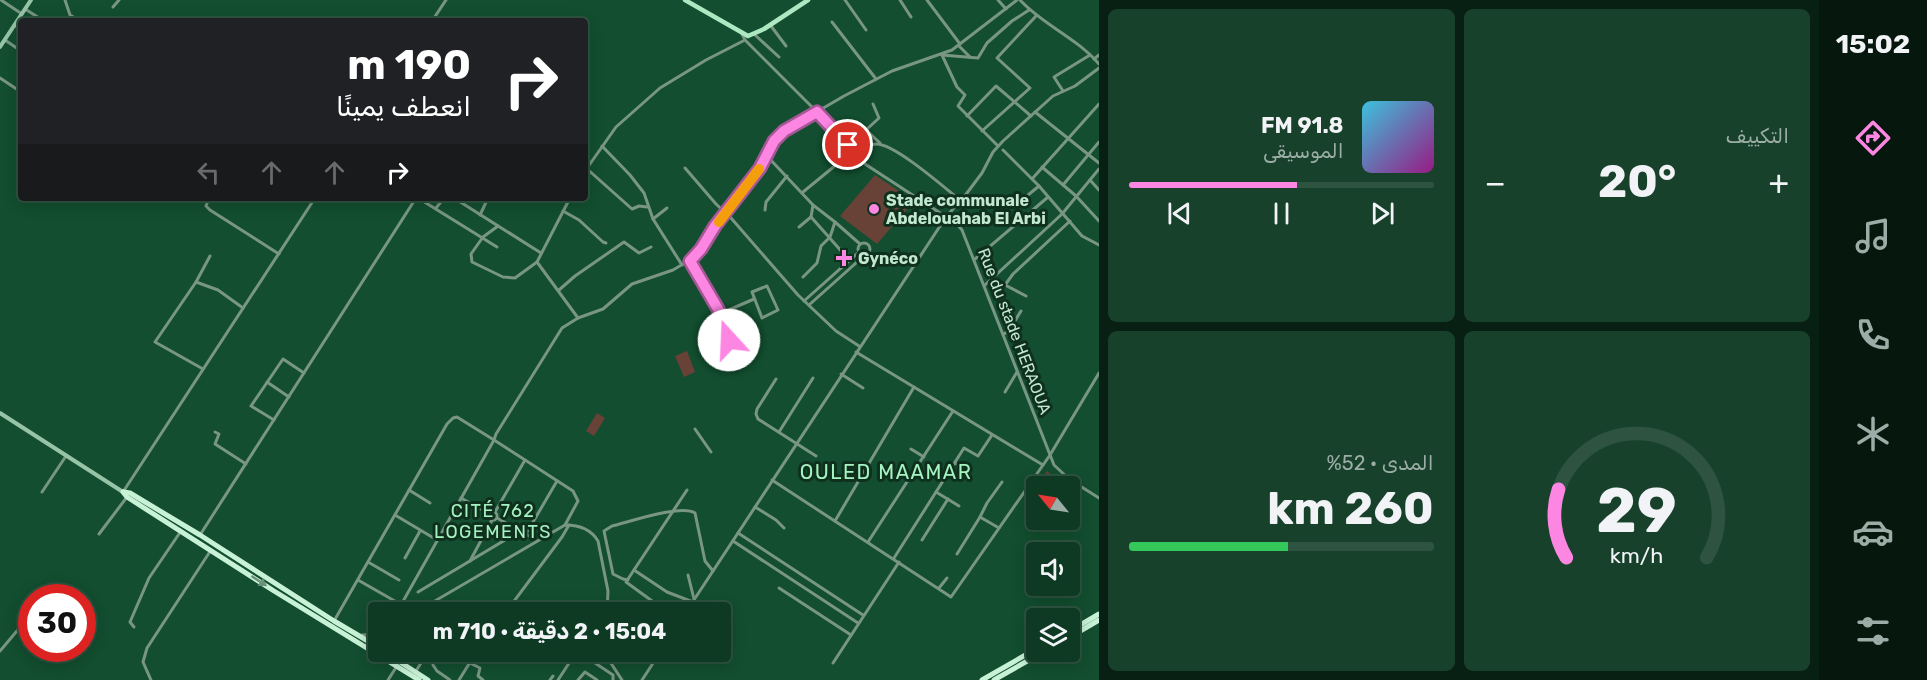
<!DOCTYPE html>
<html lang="ar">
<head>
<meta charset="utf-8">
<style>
	:root { --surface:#0e3a23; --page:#17412b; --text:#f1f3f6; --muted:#9bada6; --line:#2e5441; --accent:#fd86e3 }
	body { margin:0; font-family:Rubik,Cairo,sans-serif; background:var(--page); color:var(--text); direction:rtl; height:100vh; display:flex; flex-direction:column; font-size:22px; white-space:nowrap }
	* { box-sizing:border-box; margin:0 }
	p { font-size:20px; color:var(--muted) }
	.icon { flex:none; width:33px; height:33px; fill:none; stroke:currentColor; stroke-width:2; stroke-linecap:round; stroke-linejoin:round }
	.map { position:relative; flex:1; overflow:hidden; direction:ltr }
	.details { display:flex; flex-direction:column; gap:9px; padding:9px; background:#082013; width:720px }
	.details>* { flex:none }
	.guide { position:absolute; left:18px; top:18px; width:570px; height:183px; border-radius:6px; box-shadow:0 3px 15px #0003,0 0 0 2px var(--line); direction:rtl; background:#202124; color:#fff; overflow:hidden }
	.needle { width:39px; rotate:300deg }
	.buttons { position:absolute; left:1026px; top:476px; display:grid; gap:12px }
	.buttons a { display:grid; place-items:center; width:54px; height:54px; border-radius:6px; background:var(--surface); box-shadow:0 3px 15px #0003,0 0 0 2px var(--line); font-size:30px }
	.speed { position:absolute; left:18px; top:584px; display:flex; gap:12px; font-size:30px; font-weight:700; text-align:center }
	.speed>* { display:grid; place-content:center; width:78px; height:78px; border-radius:50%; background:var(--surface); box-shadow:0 3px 15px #0003,0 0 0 2px var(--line); line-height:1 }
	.speed .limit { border:9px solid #d22; background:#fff; color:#111 }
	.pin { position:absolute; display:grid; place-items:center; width:51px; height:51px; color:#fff; margin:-26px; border:3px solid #fff; border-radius:50%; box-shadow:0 2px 6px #0007 }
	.me { position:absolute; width:66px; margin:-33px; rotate:340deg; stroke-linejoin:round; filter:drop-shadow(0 0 4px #0008) }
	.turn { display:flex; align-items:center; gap:21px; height:126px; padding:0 18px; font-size:27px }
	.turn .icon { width:78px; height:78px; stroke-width:2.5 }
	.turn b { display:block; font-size:42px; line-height:51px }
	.lanes { display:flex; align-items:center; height:57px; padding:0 18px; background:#0003; justify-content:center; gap:30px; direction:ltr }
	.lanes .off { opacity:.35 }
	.big { font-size:45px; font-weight:700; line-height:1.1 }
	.details .card { flex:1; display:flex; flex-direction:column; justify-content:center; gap:9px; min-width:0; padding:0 21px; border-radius:9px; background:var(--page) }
	.details .dial { align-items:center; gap:0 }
	.dial svg { height:156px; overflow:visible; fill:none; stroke:var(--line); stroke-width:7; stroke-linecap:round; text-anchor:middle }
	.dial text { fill:var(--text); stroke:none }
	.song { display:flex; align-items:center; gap:18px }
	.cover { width:72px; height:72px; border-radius:9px; background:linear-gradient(135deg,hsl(190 70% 55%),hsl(310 70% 35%)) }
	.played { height:6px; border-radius:3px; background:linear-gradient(90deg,var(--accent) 55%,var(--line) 55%) }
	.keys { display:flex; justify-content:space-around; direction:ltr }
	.heat { display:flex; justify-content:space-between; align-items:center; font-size:33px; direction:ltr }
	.charge { height:9px; border-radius:4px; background:linear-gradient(90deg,#34c759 52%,var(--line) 0) }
	.details .tiles { flex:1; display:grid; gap:9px; grid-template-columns:repeat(2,1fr) }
	.trip { position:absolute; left:368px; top:602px; width:363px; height:60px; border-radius:6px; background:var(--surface); box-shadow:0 3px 15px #0003,0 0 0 2px var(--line); font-weight:700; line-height:60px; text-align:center; direction:rtl }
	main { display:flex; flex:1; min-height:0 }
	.dock { display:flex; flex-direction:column; width:108px; justify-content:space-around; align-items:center; background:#06170e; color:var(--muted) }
	.dock .icon { width:42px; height:42px }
	.dock .selected { color:var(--accent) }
	.dock b { font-size:27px; color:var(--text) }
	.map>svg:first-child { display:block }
	.pitch { fill:#684237 }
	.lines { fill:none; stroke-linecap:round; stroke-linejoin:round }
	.minor { stroke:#799683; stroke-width:3 }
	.tertiary { stroke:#799683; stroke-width:3 }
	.secondary { stroke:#97c4a7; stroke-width:4 }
	.primary { stroke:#ade8c2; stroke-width:4.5 }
	.trunk { stroke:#c8f2d6; stroke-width:5 }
	.oneway { fill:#6c917a }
	.route-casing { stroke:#a45794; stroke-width:15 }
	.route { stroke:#fd86e3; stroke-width:10 }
	.slow { stroke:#f59e0b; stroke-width:10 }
	.poi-dot { fill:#fd86e3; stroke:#10301e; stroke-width:2 }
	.labels { text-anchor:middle; stroke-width:6; stroke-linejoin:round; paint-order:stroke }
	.poi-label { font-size:16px; font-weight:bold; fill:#c3e8d0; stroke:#10301e; text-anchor:start }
	.street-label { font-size:16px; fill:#c3e8d0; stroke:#10301e }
	.neighbourhood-label { font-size:18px; letter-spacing:1.5px; fill:#a6f3c2; stroke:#10301e }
	.quarter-label { font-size:20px; letter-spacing:1.5px; fill:#a6f3c2; stroke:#10301e }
</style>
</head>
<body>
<main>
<nav class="dock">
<b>15:02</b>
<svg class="icon selected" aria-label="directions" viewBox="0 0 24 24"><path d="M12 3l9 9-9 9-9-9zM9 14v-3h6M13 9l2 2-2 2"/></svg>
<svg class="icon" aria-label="music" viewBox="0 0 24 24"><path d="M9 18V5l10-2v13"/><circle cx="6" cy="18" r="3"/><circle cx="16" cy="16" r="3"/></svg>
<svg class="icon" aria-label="phone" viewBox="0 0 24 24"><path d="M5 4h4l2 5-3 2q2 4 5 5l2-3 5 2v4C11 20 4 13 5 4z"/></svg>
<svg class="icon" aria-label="climate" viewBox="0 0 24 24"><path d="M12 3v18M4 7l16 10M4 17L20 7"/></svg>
<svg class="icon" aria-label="car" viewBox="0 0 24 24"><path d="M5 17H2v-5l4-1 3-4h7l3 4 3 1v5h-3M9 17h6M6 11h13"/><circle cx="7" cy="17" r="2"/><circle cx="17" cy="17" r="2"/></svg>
<svg class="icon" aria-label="filters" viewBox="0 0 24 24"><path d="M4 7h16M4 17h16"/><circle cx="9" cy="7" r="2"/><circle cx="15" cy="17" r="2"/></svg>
</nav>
<section class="details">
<div class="tiles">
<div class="card"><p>التكييف</p>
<div class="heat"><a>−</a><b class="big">20°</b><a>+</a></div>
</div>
<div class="card">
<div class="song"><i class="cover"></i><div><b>91.8 FM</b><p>الموسيقى</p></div></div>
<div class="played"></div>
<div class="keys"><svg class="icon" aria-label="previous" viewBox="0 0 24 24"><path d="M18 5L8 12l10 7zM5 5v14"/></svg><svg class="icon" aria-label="pause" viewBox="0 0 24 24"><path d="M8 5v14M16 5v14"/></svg><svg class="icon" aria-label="next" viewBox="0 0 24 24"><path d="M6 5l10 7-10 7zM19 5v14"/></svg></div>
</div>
<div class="card dial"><svg viewBox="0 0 100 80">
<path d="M14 69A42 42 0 1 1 86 69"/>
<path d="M14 69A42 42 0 0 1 10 34" stroke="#fd86e3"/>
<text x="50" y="56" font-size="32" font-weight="700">29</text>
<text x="50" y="72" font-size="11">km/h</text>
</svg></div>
<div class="card"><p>المدى · 52%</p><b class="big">260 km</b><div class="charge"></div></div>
</div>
</section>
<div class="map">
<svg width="1099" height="680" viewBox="0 0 1099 680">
	<rect width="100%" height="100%" fill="#124e2f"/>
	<!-- pitch -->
	<g class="pitch">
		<path d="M 875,175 L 914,201 L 877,244 L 840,216 Z"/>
		<path d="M 687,351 L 695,372 L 684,377 L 675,356 Z"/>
		<path d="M 597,413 L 605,418 L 594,436 L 586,431 Z"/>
		<path d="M 1047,471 L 1058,479 L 1053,486 L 1036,486 L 1036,490 L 1035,488 Z"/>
	</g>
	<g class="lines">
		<!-- minor -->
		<g class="minor">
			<path d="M 1,0 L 22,14"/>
			<path d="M 65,0 L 70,15 L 80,21"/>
			<path d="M 845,0 L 866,30"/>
			<path d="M 900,0 L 911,17"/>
			<path d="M 927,0 L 960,44"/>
			<path d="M 998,0 L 1006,9"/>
			<path d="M 1020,0 C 1043,25 1077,38 1099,64"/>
			<path d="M 113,7 L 119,0"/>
			<path d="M 25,9 L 44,21"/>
			<path d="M 832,22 L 876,79"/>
			<path d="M 14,25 L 21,29"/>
			<path d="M 771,26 L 786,46"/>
			<path d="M 754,34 L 779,57"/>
			<path d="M 5,40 L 21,51"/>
			<path d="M 959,46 L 970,57"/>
			<path d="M 942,55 L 957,87 L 965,95 L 958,106 L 998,146"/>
			<path d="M 942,55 L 978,58 L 987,43 L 1012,21 L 1029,10"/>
			<path d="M 1094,59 L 1099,55"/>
			<path d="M 0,78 L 21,92"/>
			<path d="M 1063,91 L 1054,77 L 1090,55"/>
			<path d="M 873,104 L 879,118 L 866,130 L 880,143"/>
			<path d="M 1035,112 L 1099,163"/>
			<path d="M 967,116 L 996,86 L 1031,116"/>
			<path d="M 982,131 L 1030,88 L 997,58 L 1036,16"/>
			<path d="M 602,146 L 630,175 L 644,193 L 653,219 L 682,265"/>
			<path d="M 1003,150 L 1039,186"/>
			<path d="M 856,154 C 862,149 868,144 876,144 C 894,143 945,188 961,201"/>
			<path d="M 767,156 L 813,205 L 835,222 L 830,237 L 821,246 L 817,263 L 803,277"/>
			<path d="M 1042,167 L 1076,196 L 1099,221"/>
			<path d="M 586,168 L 632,209 L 639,206 L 647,207"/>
			<path d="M 685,168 L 716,204 L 731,218 L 798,295 L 836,331 L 859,346"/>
			<path d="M 585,171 L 616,127 L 660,88 L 706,60 L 745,40"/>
			<path d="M 1032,179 L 1099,104"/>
			<path d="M 1090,180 L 1099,190"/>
			<path d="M 1063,185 L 1099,142"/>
			<path d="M 803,192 L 853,151"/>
			<path d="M 209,198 L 206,206 L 210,210 L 279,254"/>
			<path d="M 418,198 L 497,247"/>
			<path d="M 454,198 L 541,253"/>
			<path d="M 1022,200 L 1039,186 L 1082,236 L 1099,245"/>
			<path d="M 813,205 L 811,217 L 843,253"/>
			<path d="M 436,208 L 444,198"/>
			<path d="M 765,210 L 766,202 L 787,176"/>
			<path d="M 563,211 L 579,220 L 603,242 L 606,243"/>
			<path d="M 480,215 L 488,198"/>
			<path d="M 653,219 L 667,208"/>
			<path d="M 835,222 L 860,244"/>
			<path d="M 498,226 L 483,237 L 471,254 L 472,262 L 503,277 L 515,278 L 537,262 L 570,198"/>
			<path d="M 799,227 L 811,217"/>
			<circle cx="864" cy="249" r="6"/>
			<path d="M 975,259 L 1048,197"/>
			<path d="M 690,261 L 720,316 L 712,324 L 722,349 L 744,339 L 731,309 L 754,299"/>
			<path d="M 537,262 L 578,318"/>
			<path d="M 196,282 L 210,256"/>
			<path d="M 985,285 L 1062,214 L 1099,169"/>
			<path d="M 767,286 L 778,310 L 762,318 L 752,292 Z"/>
			<path d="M 559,290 L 575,276 L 624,242 L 639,253 L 651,247"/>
			<path d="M 1026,296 L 1005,285 L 1013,274 L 1070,221"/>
			<path d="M 804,301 L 859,252"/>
			<path d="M 809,305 L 865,255"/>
			<path d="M 720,316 L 725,319 L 734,338 L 729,340 L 720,316 L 731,309"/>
			<path d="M 1003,334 L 1008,332 L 1021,311"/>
			<path d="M 856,352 L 1043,465"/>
			<path d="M 203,369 L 155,342 L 196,282 L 218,290 L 243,308"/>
			<path d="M 841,374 L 863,388"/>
			<path d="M 776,379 L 757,409 L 756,414 L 758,419 L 816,456"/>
			<path d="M 267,382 L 289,397"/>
			<path d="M 1005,392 L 1017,372"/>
			<path d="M 274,420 L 251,406 L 283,359 L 304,373"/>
			<path d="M 695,429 L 711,452"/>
			<path d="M 215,432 L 219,434 L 215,444 L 246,464"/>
			<path d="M 779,432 L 813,378"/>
			<path d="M 911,449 L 924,457"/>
			<path d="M 955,463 L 965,469"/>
			<path d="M 772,480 L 951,597 L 1050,455 L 1099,373"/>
			<path d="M 409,490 L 430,503"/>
			<path d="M 42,492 L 66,456"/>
			<path d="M 936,492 L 959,506"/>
			<path d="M 461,498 L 490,514"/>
			<path d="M 755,507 L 776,520 L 784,528"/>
			<circle cx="493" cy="516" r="4"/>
			<path d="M 495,512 L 525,460"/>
			<path d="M 395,515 L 437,540"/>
			<path d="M 980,517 L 987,503 L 1002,482"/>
			<path d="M 497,518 L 531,537"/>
			<path d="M 835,521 L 914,387"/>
			<path d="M 738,533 L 863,615"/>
			<path d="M 99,534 L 127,497"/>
			<path d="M 526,534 L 557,481"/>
			<path d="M 200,535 L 416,198"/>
			<path d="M 922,540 L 948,499"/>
			<path d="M 733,541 L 858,623"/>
			<path d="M 868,542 L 953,411"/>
			<path d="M 957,554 L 980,517 L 999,528"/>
			<path d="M 405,558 L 420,531"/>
			<path d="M 894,558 L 964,448 L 978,456 L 992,435"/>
			<path d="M 470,561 L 492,520"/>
			<path d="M 368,562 L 399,580"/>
			<path d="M 634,570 L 667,592 L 693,602"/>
			<path d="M 688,575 L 694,599"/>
			<path d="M 358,580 L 400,604"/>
			<path d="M 628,580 L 623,579 L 613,574 L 604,531 L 612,526 C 629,522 681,504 695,513 L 705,561 L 713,571"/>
			<path d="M 779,588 L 851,635"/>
			<path d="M 939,588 L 947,578"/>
			<path d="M 418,592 L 520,531"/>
			<path d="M 506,612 L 562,537 L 569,525"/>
			<path d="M 663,612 L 659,606 L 626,582 L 687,490"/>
			<path d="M 686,612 L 946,217 L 967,193 L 982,173 L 993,152 L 1003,141 L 1053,96 L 1075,86 L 1099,68"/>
			<path d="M 334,621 L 447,424 L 453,418 L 457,417 L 494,440 L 397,612"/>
			<path d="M 134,627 L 130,622 L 149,578 L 181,531"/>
			<path d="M 0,651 L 32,613"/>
			<path d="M 513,651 L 515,654"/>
			<path d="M 634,656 L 637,651"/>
			<path d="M 470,663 L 480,668 L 478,676 L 483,680"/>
			<path d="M 833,663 L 899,562"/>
			<path d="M 433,665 L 437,671 L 450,680"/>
			<path d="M 416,671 L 421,663 L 436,654 L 451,659 L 475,654"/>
			<path d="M 151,680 L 143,662 L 147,648 L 211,550"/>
			<path d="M 388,680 L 397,666"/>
			<path d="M 459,680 L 477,651"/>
			<path d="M 550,680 L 553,676"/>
			<path d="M 558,680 L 575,654 L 580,653 L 613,675 L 613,680"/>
			<path d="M 578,680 L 585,672 L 597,680"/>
			<path d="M 642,680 L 661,651"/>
		</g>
		<!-- tertiary -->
		<g class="tertiary">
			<path d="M 432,21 L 446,0"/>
			<path d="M 742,34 L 745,40 L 817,112 L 865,164 L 957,224 L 962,230 L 1054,465 L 1069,479 L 1099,498"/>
			<path d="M 123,492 L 315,198"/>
			<path d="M 565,525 L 578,501 L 573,491 L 494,440 L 496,434 L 562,328 L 578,318 L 603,309 L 632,284 L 673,270 L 695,257 L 715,226 L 760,168 L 773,141 L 784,131 L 844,96 L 892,71 L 952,50 L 1017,0"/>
			<path d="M 416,612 L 565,525 C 579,525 591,529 598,541 L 608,591 L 607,612"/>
			<path d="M 362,635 L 378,634"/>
			<path d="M 603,651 L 622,680"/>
		</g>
		<!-- secondary -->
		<g class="secondary">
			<path d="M 0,47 L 31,0"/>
			<path d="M 0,413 L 123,492"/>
		</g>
		<!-- primary -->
		<path class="primary" d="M 685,0 L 748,36 L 764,29 L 808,0"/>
		<!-- trunk -->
		<g class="trunk">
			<path d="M 123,492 L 127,497 L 274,591 L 419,680"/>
			<path d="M 124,492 L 130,493 L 200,535 L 334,621 L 378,647"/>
			<path d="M 1070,631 L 1099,614"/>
			<path d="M 1070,637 L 1099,620"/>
			<path d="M 383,651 L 428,680"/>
			<path d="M 982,680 L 1036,649"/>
			<path d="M 994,680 L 1045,651"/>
		</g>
	</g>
	<!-- one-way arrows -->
	<defs><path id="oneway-solid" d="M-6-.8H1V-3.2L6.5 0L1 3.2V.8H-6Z" transform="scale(1.5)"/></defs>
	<use class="oneway" href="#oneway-solid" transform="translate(259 581) rotate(33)"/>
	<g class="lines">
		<!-- route casing -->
		<g class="route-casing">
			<path id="route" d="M 729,340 L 718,309 L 690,261 L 701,249 L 715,226 L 760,168 L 774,141 L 784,131 L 817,112 L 848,145"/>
		</g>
		<!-- route -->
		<use href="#route" class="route"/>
		<!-- slow -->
		<path class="slow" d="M 719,222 L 759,169"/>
	</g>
	<!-- markers -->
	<g class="poi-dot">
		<circle cx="874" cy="209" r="6"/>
		<path d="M841 249h6v6h6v6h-6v6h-6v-6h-6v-6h6z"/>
	</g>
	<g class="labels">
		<!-- poi labels -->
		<g class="poi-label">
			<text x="886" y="206">Stade communale<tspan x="886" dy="18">Abdelouahab El Arbi</tspan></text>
			<text x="858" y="264">Gynéco</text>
		</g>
		<!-- street labels -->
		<g class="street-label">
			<text transform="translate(1015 331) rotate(69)" y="6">Rue du stade HERAOUA</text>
		</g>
		<!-- neighbourhood labels -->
		<g class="neighbourhood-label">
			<text x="493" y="517">CITÉ 762<tspan x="493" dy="21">LOGEMENTS</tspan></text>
		</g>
		<!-- quarter labels -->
		<g class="quarter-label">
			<text x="886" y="479">OULED MAAMAR</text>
		</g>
	</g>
</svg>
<div class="buttons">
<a><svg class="needle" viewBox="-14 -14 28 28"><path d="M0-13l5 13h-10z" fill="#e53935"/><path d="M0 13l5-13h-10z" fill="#9bada6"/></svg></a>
<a><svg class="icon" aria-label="sound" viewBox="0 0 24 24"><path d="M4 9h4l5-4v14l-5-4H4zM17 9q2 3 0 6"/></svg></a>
<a><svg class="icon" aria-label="layers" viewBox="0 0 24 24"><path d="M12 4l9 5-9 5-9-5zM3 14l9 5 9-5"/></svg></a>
</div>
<div class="speed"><div class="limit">30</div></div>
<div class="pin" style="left:848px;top:145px;background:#d93025"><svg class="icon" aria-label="arrive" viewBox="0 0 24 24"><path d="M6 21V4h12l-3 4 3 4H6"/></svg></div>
<svg class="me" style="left:729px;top:340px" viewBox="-20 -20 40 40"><circle r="19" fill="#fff"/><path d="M0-13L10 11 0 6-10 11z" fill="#fd86e3"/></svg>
<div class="trip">15:04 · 2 دقيقة · 710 m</div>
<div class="guide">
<div class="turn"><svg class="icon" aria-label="right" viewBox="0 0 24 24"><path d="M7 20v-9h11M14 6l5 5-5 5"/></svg><div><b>190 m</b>انعطف يمينًا</div></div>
<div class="lanes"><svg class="icon off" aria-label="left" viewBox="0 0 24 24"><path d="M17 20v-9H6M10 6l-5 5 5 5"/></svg><svg class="icon off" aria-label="ahead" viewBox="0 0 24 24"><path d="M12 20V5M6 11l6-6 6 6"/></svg><svg class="icon off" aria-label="ahead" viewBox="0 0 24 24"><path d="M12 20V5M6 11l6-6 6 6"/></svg><svg class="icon" aria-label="right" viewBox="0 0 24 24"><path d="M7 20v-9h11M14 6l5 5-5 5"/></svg></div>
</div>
</div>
</main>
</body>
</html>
